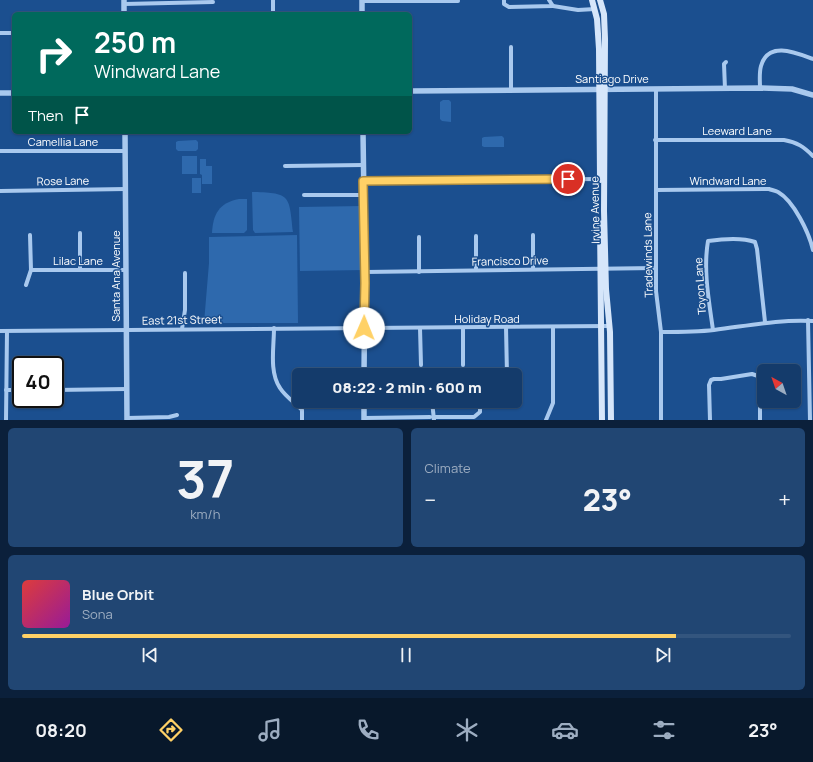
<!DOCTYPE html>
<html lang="en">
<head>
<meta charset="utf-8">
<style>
	:root { --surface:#143b6b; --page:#214673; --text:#f1f3f6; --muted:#9dadc1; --line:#33557e; --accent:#ffd166 }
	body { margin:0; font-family:Manrope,sans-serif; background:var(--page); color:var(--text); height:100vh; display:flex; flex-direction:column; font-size:15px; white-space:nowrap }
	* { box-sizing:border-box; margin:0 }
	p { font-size:13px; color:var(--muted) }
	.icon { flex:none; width:22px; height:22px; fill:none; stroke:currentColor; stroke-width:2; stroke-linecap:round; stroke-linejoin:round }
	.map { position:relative; height:420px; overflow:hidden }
	.side { display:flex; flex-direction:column; gap:8px; padding:8px; background:#0b203b; flex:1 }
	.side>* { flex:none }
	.top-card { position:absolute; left:12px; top:12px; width:400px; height:122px; border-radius:6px; box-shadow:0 1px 3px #0004,0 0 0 1px var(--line); background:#00695c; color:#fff; overflow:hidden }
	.needle { width:26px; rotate:320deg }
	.fabs { position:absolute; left:757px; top:364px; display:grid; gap:8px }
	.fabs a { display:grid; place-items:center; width:44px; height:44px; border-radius:6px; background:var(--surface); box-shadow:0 1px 3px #0004,0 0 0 1px var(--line); font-size:20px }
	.speed { position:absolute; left:12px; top:356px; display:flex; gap:8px; font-size:20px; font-weight:700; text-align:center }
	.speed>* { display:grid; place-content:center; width:52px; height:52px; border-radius:50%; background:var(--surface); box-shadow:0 1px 3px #0004,0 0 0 1px var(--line); line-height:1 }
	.speed .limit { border:2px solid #111; border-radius:6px; background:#fff; color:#111 }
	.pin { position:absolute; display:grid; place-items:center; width:34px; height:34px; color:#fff; margin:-17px; border:2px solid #fff; border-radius:50%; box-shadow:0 1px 4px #0007 }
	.me { position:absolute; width:44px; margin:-22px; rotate:1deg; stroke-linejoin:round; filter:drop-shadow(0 0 3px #0008) }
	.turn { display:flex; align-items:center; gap:14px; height:84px; padding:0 16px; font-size:18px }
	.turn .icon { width:52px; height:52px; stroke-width:2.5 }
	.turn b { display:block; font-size:28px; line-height:34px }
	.then { display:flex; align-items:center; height:38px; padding:0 16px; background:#0003; gap:8px; font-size:15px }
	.big { font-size:30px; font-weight:800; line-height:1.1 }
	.side .card { flex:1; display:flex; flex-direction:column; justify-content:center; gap:6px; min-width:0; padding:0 14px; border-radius:6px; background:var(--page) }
	.side .dial { align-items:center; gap:0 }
	.dial b { font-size:52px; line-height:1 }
	.song { display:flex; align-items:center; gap:12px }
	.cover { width:48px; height:48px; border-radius:6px; background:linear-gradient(135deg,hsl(0 70% 55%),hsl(300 70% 35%)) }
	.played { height:4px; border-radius:2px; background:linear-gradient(90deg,var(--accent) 85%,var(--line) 85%) }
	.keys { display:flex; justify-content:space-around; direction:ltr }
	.heat { display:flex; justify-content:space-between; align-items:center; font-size:22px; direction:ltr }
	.side .tiles { flex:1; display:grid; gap:8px; grid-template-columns:1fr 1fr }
	.card:last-child { grid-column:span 2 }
	.trip { position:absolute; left:292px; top:368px; width:230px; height:40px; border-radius:6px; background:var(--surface); box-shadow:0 1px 3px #0004,0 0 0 1px var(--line); font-weight:800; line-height:40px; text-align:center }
	.dock { display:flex; height:64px; justify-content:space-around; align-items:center; background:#08182b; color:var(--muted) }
	.dock .icon { width:28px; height:28px }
	.dock .current { color:var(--accent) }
	.dock b { font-size:18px; color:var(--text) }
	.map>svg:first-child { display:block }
	.green { fill:#2e69ad }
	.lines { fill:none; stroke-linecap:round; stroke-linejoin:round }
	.minor { stroke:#a9c9ee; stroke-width:4 }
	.tertiary { stroke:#a9c9ee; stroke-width:5.5 }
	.secondary { stroke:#d6e6fa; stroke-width:6 }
	.route-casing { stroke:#a68842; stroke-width:10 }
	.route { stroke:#ffd166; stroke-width:7 }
	.labels { text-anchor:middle; stroke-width:3; stroke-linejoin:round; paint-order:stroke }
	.street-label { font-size:11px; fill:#fff; stroke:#1b4f8f }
</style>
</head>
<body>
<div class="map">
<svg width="813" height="420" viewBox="0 0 813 420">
	<rect width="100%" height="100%" fill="#1b4f8f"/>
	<!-- green -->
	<g class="green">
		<path d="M 443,100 L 449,100 L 451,102 L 451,122 L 442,121 L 440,119 L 440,102 Z"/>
		<path d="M 502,136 L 504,138 L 504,147 L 484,147 L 482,146 L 482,138 L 484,137 Z"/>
		<path d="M 196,140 L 198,142 L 198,149 L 196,151 L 178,151 L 176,149 L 176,142 L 178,141 Z"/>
		<rect x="182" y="156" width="15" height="18"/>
		<path d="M 200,159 L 206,159 L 206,166 L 212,166 L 212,184 L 202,184 L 202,175 L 200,174 Z"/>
		<rect x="192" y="178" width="9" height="15"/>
		<path d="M 252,192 C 291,193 289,195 293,232 L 255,233 L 253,230 Z"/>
		<path d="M 239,199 L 247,199 L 247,230 L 244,233 L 212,233 C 213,214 219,203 239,199 Z"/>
		<path d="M 363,206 L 365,270 L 300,271 L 299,207 Z"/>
		<path d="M 297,235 L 298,323 L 204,323 L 209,263 L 209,237 Z"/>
	</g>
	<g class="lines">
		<!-- minor -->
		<g class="minor">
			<path d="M 504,0 L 504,4 L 509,7 L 553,6 L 549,0"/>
			<path d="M 362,1 L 458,1"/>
			<path d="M 124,4 L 213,2"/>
			<path d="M 553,6 L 578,10 L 595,9"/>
			<path d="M 273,14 L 273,0"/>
			<path d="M 0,33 L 14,33"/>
			<path d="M 511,47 L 511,90"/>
			<path d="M 760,88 C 760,81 759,73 761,66 C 768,40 797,53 813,59"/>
			<path d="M 725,89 L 724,64 L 726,62"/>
			<path d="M 656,90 L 656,291 L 661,332 L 661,420"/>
			<path d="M 655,140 L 784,140 C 797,142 804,147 813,156"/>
			<path d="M 0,151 L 125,151"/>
			<path d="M 285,166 L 363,165"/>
			<path d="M 363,181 L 601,179"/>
			<path d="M 656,190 L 769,189 C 772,190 776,191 778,192 C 794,201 809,233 813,250"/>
			<path d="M 0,191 L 126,189"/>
			<path d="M 304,195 L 363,195"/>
			<path d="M 80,233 L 80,270"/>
			<path d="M 533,235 L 533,269"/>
			<path d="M 476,236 L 476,270"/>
			<path d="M 419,237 L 419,272"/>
			<path d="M 31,270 L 126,270"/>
			<path d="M 365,272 L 656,268"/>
			<path d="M 26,285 L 31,270 L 30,235"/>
			<path d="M 808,320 L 810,420"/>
			<path d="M 506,327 L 507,375"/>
			<path d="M 274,328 C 274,347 269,372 280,388 C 285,396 295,403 302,410 L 302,420"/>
			<path d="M 420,328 L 421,365"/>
			<path d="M 463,328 L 463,365"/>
			<path d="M 182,329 L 185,310 L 185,273"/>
			<path d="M 713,330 C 709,301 703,270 708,241 C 722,239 741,237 755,242 L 757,249 L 765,322"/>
			<path d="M 0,331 L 609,326"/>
			<path d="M 661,332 C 679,332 697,332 714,330 C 747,326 779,319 813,321"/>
			<path d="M 6,390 L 21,390"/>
			<path d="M 55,390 L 127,389"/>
			<path d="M 432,401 L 434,420"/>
			<path d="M 433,417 L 474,417 L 480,412 L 480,401"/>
			<path d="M 127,418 L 169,417 L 177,415"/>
			<path d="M 364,418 L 430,417"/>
			<path d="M 6,420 L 7,331"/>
			<path d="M 546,420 L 553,403 L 553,327"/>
			<path d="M 710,420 L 709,385 L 711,380 L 714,379 L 721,379 L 752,374 L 758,376 L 760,383 L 760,420"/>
		</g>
		<!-- tertiary -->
		<g class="tertiary">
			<path d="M 124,0 L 124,14"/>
			<path d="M 362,14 L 362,0"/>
			<path d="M 410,91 L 760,88 L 792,89 L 813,95"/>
			<path d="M 0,93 L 14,93"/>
			<path d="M 125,132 L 127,420"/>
			<path d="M 363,132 L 365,272 L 364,375"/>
			<path d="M 364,401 L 364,420"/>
		</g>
		<!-- secondary -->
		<g class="secondary">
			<path d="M 592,0 L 597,19 L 599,49 L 600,180"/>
			<path d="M 600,0 L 604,14 L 605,39 L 604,211 L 606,289 L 610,332 L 611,420"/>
			<path d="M 600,223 L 602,420"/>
		</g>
	</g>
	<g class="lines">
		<!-- route casing -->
		<g class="route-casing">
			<path id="route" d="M 364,328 L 365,283 L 363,181 L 568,179"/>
		</g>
		<!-- route -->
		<use href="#route" class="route"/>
	</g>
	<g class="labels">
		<!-- street labels -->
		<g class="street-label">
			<text x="612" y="83">Santiago Drive</text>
			<text x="737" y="135">Leeward Lane</text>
			<text x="63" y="146">Camellia Lane</text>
			<text transform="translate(63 181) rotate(-1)" y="4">Rose Lane</text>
			<text x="728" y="185">Windward Lane</text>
			<text transform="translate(595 210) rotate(-91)" y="4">Irvine Avenue</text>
			<text transform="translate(648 255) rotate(-91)" y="4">Tradewinds Lane</text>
			<text x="78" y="265">Lilac Lane</text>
			<text transform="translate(510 261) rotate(-1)" y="4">Francisco Drive</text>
			<text transform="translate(116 276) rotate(-90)" y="4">Santa Ana Avenue</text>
			<text transform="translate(700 286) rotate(-94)" y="4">Toyon Lane</text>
			<text x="487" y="323">Holiday Road</text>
			<text transform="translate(182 320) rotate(-1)" y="4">East 21st Street</text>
		</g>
	</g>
</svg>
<div class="fabs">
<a><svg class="needle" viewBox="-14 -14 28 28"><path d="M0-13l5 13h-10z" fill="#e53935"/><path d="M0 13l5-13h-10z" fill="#9dadc1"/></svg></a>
</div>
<div class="speed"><div class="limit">40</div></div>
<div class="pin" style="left:568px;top:179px;background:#d93025"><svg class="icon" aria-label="arrive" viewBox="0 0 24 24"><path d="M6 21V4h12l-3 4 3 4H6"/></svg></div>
<svg class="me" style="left:364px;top:328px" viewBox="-20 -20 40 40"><circle r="19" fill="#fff"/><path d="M0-13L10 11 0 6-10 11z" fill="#ffd166"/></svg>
<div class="trip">08:22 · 2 min · 600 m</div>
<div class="top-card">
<div class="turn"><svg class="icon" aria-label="right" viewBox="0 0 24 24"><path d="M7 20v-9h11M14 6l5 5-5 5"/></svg><div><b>250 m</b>Windward Lane</div></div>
<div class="then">Then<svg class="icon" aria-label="arrive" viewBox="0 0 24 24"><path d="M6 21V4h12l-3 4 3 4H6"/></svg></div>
</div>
</div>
<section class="side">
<div class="tiles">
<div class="card dial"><b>37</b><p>km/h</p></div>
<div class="card"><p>Climate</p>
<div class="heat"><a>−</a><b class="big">23°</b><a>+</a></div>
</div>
<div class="card">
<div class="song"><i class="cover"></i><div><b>Blue Orbit</b><p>Sona</p></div></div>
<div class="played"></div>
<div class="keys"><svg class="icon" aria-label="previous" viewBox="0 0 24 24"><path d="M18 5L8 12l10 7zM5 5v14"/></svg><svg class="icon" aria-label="pause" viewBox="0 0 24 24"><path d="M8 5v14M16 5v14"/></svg><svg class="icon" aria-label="next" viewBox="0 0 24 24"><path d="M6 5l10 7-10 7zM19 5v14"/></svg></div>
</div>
</div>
</section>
<nav class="dock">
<b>08:20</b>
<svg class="icon current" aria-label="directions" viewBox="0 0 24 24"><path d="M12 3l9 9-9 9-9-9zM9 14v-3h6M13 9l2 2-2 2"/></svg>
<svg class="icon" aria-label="music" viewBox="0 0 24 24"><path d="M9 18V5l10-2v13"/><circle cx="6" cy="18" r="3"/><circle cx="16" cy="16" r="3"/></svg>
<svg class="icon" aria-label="phone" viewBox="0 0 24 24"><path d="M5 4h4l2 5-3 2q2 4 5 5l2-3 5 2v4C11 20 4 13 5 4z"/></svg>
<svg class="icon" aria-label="climate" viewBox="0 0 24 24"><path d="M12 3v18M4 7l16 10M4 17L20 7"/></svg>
<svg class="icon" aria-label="car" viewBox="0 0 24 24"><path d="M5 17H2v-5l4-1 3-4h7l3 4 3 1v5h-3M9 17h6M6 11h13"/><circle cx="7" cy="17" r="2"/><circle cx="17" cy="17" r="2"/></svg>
<svg class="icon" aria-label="filters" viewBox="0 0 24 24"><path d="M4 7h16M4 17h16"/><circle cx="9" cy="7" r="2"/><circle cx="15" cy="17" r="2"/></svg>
<b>23°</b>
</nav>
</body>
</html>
